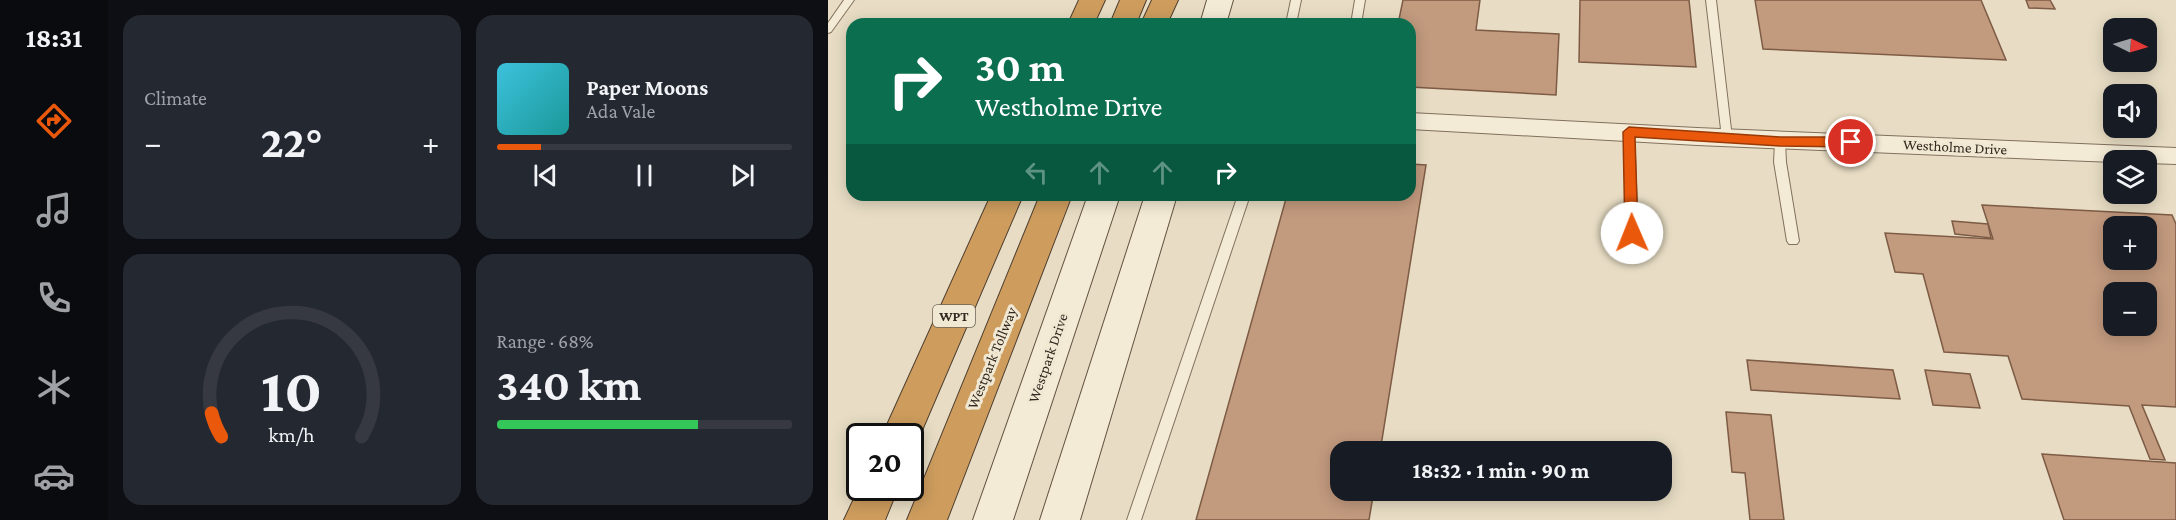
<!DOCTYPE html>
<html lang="en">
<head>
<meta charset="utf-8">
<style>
	:root { --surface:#171b24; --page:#242831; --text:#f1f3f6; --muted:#9ea1a6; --line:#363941; --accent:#ea580c }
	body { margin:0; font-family:"Crimson Pro",serif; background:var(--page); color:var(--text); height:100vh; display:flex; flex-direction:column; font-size:22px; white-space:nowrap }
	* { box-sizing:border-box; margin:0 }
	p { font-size:20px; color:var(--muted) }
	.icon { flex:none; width:33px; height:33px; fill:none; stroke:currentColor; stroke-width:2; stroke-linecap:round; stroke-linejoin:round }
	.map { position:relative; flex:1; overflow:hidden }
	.panel { display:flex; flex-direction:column; gap:15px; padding:15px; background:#0d0f14; width:720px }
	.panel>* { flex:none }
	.banner { position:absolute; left:18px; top:18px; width:570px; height:183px; border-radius:18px; box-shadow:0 3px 15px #0003; background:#0b6e4f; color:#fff; overflow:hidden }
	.needle { width:39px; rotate:95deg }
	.buttons { position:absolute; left:1275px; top:18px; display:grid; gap:12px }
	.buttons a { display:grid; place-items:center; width:54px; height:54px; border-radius:12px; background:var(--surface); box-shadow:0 3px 15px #0003; font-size:30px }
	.speed { position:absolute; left:18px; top:423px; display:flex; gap:12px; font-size:30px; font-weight:700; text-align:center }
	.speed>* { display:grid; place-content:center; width:78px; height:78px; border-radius:50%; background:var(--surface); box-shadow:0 3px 15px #0003; line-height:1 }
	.speed .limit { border:3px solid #111; border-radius:9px; background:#fff; color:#111 }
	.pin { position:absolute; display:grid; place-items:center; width:51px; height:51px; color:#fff; margin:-26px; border:3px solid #fff; border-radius:50%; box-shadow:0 2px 6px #0007 }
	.me { position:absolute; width:66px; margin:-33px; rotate:359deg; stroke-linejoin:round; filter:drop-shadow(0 0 4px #0008) }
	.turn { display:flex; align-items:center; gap:21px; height:126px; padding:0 30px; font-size:27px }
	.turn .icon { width:78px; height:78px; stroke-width:2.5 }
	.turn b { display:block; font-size:42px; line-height:51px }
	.lanes { display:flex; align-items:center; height:57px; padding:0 30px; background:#0003; justify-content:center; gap:30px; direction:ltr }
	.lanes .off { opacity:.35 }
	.big { font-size:45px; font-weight:700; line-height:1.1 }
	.panel .card { flex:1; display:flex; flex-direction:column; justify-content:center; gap:9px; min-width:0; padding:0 21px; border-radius:18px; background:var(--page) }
	.panel .dial { align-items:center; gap:0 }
	.dial svg { height:156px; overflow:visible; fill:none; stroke:var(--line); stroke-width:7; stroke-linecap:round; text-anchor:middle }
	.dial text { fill:var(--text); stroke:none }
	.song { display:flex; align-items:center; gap:18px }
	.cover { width:72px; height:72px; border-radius:9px; background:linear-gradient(135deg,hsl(190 70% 55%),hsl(180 70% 35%)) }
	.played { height:6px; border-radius:3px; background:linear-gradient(90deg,var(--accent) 15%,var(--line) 15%) }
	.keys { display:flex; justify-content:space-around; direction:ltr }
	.heat { display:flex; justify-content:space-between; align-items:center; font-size:33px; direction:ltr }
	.charge { height:9px; border-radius:4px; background:linear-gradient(90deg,#34c759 68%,var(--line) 0) }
	.panel .tiles { flex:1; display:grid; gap:15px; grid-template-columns:repeat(2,1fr) }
	.trip { position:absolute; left:502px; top:441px; width:342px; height:60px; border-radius:18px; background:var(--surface); box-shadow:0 3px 15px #0003; font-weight:700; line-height:60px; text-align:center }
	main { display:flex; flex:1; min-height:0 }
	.tab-bar { display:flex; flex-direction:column; width:108px; justify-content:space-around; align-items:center; background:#090b0e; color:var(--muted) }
	.tab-bar .icon { width:42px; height:42px }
	.tab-bar .current { color:var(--accent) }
	.tab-bar b { font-size:27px; color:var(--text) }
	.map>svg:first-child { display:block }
	.building { fill:#c29a7e; stroke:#7d5b45; stroke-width:1.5; fill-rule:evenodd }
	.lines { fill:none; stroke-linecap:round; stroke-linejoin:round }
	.lane-casing { stroke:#81705d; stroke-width:2 }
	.street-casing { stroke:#81705d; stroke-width:2 }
	.secondary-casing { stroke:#635140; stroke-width:2 }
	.highway-casing { stroke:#4f3f30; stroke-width:2 }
	.lane { fill:#f4ebd6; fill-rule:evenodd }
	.street { fill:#f4ebd6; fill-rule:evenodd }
	.secondary { fill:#f4ebd6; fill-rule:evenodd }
	.highway { fill:#ce9d5e; fill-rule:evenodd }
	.route { fill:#ea580c; stroke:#983908; stroke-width:1.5 }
	.labels { text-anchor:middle; stroke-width:6; stroke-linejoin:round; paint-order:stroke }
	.shield { fill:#f1e8d3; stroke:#6c6255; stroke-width:1.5 }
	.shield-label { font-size:14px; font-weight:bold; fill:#33281f }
	.street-label { font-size:15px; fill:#33281f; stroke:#f1e8d3 }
</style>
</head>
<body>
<main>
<nav class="tab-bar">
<b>18:31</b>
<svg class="icon current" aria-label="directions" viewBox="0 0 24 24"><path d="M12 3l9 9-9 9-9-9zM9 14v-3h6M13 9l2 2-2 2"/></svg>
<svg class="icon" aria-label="music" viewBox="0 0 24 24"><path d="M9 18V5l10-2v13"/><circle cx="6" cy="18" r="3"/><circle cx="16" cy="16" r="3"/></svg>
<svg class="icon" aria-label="phone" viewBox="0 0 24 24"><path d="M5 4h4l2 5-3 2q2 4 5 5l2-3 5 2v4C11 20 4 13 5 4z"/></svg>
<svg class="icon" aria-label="climate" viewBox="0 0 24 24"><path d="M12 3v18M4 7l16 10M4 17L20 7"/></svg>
<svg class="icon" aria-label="car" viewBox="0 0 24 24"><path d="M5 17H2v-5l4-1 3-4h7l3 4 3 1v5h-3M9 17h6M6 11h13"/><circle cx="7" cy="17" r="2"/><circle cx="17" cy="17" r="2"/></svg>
</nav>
<section class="panel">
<div class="tiles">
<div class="card"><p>Climate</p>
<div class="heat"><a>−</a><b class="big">22°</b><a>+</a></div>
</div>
<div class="card">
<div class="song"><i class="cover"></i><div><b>Paper Moons</b><p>Ada Vale</p></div></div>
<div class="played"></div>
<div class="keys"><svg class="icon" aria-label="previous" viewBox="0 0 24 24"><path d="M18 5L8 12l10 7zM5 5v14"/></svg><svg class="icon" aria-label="pause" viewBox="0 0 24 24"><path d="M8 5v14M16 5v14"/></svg><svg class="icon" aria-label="next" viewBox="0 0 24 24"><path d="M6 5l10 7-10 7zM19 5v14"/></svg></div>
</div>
<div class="card dial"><svg viewBox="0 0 100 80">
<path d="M14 69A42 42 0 1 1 86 69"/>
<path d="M14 69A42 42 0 0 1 9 57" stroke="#ea580c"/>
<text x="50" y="56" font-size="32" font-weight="700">10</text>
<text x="50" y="72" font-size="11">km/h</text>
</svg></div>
<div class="card"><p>Range · 68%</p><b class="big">340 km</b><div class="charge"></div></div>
</div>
</section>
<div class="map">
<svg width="1348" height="520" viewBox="0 0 1348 520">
	<rect width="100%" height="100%" fill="#e8ddc4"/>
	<!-- building -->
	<g class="building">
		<path d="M 575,0 L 652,0 L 648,30 L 731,34 L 728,95 L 582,87 L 582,24 L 570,24 Z"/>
		<path d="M 752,0 L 861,0 L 868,67 L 751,62 Z"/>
		<path d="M 927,0 L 1153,0 L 1178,60 L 935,49 Z"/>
		<path d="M 1198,0 L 1222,0 L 1227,9 L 1201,8 Z"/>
		<path d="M 582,164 L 598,165 L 552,452 L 513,452 L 513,490 L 546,490 L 541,520 L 368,520 L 459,195 L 582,195 Z"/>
		<path d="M 1154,205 L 1344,215 L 1348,224 L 1348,407 L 1314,405 L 1337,460 L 1322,459 L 1301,406 L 1194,399 L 1180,356 L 1116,352 L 1095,274 L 1067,272 L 1057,233 L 1165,239 ZM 1286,226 L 1318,226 L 1318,260 L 1286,260 ZM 1286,292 L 1318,292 L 1318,326 L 1286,326 Z"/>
		<path d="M 1124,221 L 1160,224 L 1163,238 L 1127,234 Z"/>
		<path d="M 919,360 L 1065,370 L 1072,399 L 923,390 Z"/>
		<path d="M 1097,370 L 1142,374 L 1152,408 L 1105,405 Z"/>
		<path d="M 898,412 L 943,415 L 956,520 L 922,520 L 917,473 L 904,472 Z"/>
		<path d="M 1214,454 L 1348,463 L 1348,520 L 1236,520 Z"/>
	</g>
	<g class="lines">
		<!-- lane casing -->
		<g class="lane-casing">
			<g id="lane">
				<path d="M 16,0 L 26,0 L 3,32 L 0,33 L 0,23 Z"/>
				<path d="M 463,0 L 473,0 L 468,24 L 458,24 Z"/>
				<path d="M 527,0 L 537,0 L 533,24 L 523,24 Z"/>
				<path d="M 878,0 L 888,0 L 904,138 L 899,142 L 894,138 Z"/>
				<path d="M 801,128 L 806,132 L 810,233 L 808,236 L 800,236 L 798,233 L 796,132 Z"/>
				<path d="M 952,138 L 957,142 L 958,162 L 971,241 L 969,244 L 961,244 L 959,241 L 946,162 L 947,142 Z"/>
				<path d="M 410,195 L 422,195 L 313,520 L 299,520 Z"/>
			</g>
		</g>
		<!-- street casing -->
		<g class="street-casing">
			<path id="street" d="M 582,113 L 869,128 L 1348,148 L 1348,164 L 1318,163 L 1318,160 L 1286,162 L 869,145 L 582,129 Z"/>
		</g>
		<!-- secondary casing -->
		<g class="secondary-casing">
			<g id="secondary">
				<path d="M 379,0 L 405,0 L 398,24 L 372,24 Z"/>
				<path d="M 260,195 L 292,195 L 185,520 L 145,520 Z"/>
				<path d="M 317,195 L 349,195 L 252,520 L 212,520 Z"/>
			</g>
		</g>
		<!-- highway casing -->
		<g class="highway-casing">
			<g id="highway">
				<path d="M 251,0 L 277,0 L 266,24 L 240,24 Z"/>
				<path d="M 292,0 L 318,0 L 308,24 L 282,24 Z"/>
				<path d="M 324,0 L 350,0 L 339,24 L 313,24 Z"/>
				<path d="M 163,195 L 195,195 L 86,449 L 82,451 L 82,436 L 54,436 Z"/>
				<path d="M 212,195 L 244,195 L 119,520 L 79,520 Z"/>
				<path d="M 32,486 L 32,488 L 70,488 L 57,520 L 16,520 Z"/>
			</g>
		</g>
		<!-- lane -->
		<use href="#lane" class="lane"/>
		<!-- street -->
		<use href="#street" class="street"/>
		<!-- secondary -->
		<use href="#secondary" class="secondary"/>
		<!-- highway -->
		<use href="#highway" class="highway"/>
	</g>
	<!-- route -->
	<path class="route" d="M 801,127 L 952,137 L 1023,137 L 1029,142 L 1023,147 L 952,146 L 807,137 L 810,233 L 804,238 L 797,233 L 795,132 Z"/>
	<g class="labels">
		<!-- shield labels -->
		<rect class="shield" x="105" y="305" width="42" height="22" rx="4.5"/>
		<g class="shield-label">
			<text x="126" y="321">WPT</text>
		</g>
		<!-- street labels -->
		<g class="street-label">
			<text transform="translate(1127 147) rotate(3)" y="5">Westholme Drive</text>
			<text transform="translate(164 358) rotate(-68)" y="5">Westpark Tollway</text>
			<text transform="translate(220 358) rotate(-71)" y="5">Westpark Drive</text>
		</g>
	</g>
</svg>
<div class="buttons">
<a><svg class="needle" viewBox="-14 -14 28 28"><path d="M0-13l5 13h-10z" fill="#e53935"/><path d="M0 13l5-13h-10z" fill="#9ea1a6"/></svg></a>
<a><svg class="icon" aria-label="sound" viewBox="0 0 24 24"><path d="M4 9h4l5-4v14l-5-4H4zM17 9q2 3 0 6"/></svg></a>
<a><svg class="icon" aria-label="layers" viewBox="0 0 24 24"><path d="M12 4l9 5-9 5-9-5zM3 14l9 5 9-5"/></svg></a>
<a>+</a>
<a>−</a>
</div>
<div class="speed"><div class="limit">20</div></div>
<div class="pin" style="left:1023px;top:142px;background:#d93025"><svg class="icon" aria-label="arrive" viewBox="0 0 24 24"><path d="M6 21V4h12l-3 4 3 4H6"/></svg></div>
<svg class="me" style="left:804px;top:233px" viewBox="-20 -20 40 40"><circle r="19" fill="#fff"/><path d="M0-13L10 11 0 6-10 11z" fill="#ea580c"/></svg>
<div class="trip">18:32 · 1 min · 90 m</div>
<div class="banner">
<div class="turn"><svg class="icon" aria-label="right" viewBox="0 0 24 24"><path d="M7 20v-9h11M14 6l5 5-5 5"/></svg><div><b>30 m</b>Westholme Drive</div></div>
<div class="lanes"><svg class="icon off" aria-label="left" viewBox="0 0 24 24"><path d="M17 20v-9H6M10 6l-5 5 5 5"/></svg><svg class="icon off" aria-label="ahead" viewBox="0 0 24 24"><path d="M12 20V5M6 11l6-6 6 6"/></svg><svg class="icon off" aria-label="ahead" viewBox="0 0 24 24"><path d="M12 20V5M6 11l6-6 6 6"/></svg><svg class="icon" aria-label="right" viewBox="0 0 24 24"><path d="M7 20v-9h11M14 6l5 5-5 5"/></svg></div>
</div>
</div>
</main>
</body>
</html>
